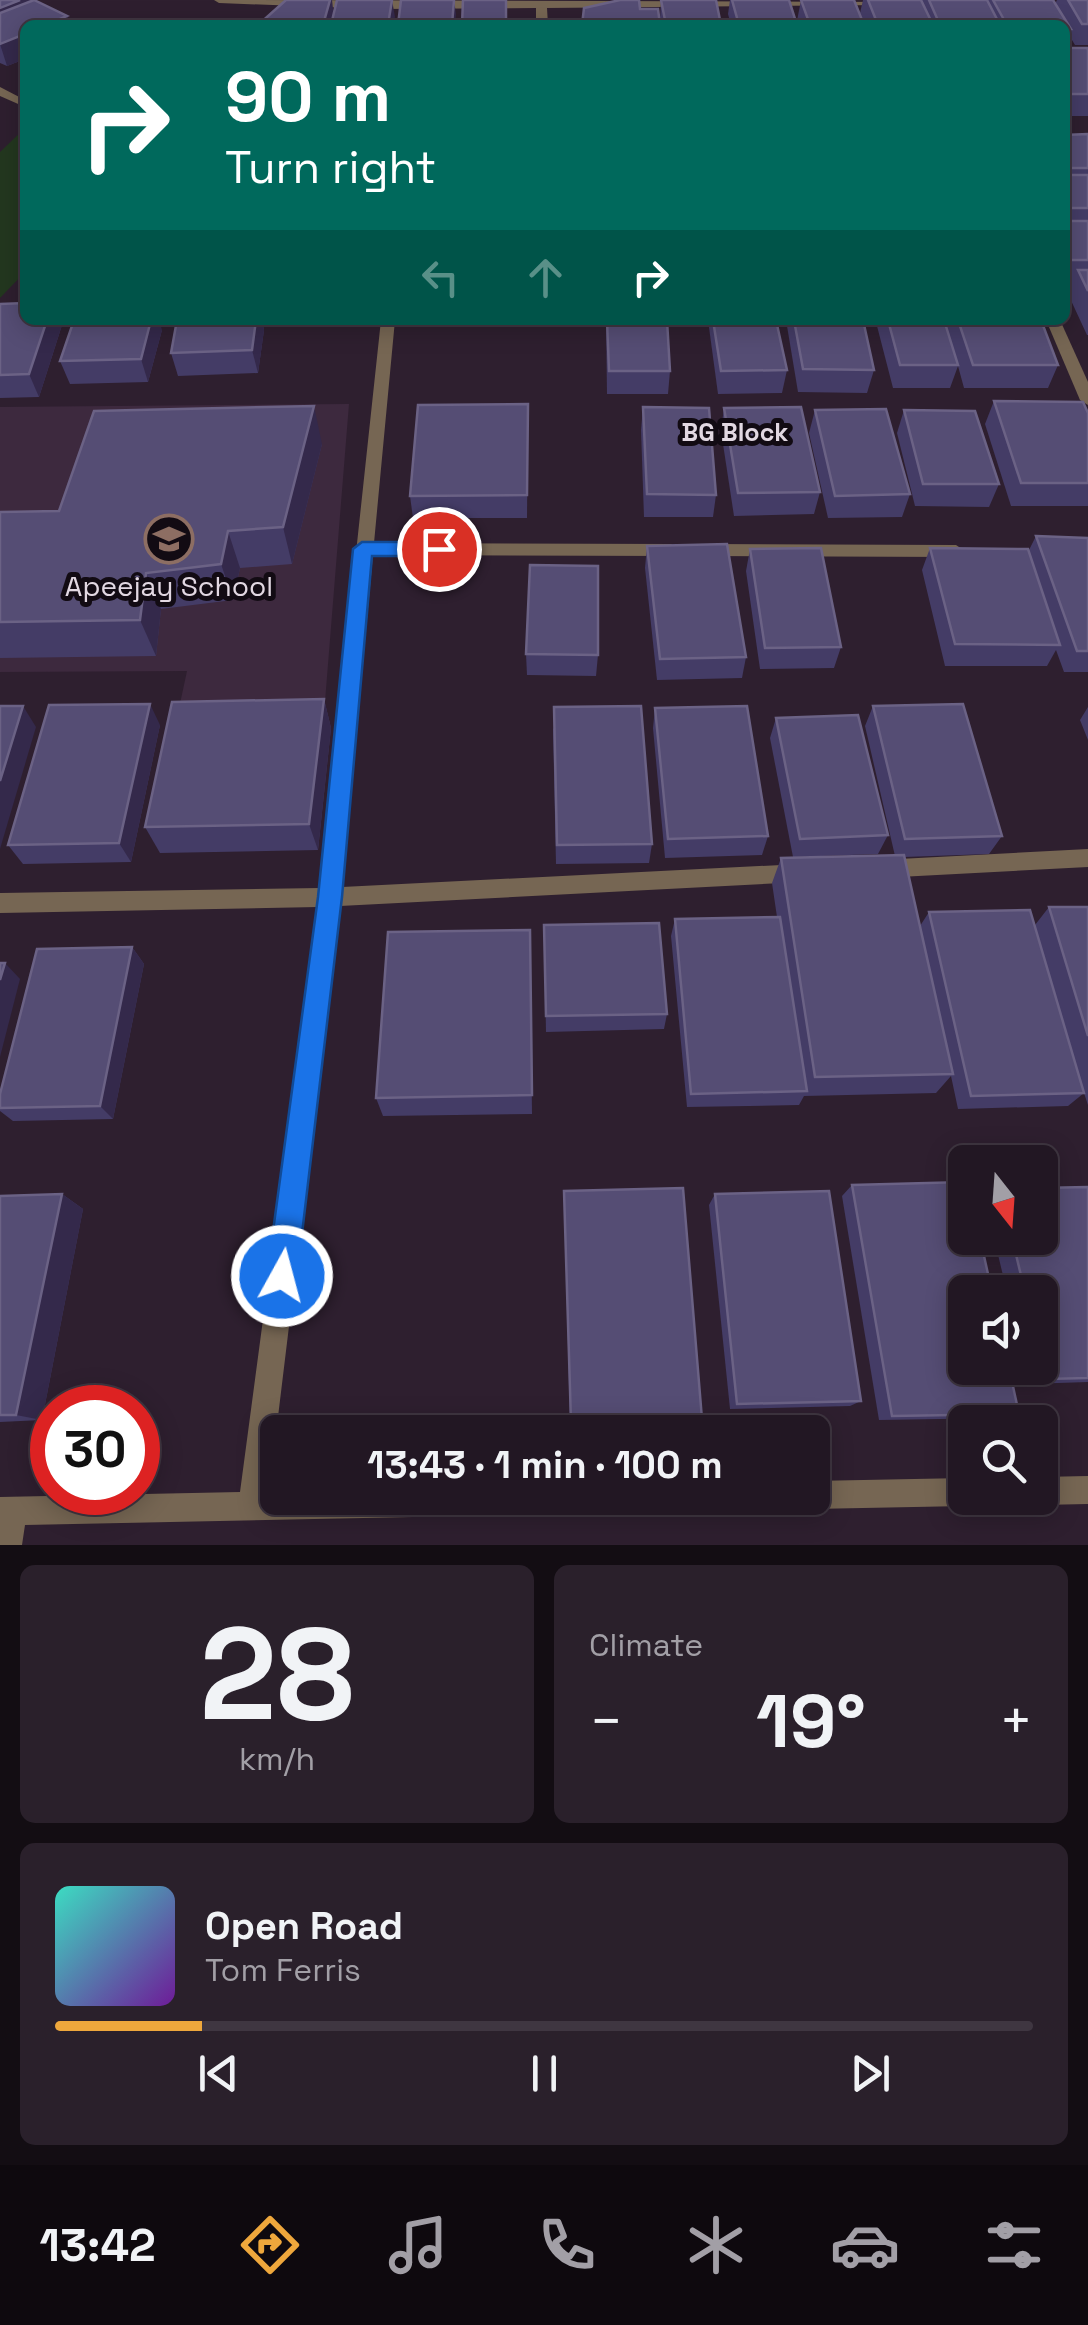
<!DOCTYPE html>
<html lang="en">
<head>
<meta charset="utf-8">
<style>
	:root { --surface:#221723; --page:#2a202b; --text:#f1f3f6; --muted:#a29fa6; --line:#3f3641; --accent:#eea73c }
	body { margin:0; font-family:"Space Grotesk",sans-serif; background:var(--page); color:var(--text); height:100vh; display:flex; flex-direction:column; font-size:38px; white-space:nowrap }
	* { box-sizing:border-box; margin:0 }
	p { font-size:32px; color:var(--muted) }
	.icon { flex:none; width:55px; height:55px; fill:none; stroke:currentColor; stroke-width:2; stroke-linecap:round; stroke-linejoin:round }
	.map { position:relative; height:1545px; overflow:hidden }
	.side { display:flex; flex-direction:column; gap:20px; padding:20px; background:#130d13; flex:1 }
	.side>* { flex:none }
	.banner { position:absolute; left:20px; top:20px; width:1050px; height:305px; border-radius:15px; box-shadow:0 5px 25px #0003,0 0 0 2px var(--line); background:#00695c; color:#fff; overflow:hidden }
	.needle { width:65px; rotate:163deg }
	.controls { position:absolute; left:948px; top:1145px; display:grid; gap:20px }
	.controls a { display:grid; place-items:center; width:110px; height:110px; border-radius:15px; background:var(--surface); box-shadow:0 5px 25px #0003,0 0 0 2px var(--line); font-size:50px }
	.speed { position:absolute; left:30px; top:1385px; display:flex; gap:20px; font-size:50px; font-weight:700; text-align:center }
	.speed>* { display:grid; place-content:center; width:130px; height:130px; border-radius:50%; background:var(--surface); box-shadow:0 5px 25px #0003,0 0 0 2px var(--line); line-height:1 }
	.speed .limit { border:15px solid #d22; background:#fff; color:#111 }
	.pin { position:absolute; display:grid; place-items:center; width:85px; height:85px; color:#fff; margin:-42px; border:5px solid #fff; border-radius:50%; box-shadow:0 2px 10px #0007 }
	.me { position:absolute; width:110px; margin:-55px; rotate:7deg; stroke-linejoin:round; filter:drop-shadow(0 0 8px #0008) }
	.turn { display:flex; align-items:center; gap:35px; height:210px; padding:0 40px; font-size:45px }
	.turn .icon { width:130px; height:130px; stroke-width:2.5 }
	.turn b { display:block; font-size:70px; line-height:85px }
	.lanes { display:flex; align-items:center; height:95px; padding:0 40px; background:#0003; justify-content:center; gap:50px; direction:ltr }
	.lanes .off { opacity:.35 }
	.big { font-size:75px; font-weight:700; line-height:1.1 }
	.side .widget { flex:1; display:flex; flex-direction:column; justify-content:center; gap:15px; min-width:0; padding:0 35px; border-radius:15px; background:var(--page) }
	.side .dial { align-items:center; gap:0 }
	.dial b { font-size:130px; line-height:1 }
	.song { display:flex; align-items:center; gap:30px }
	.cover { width:120px; height:120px; border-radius:15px; background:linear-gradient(135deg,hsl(170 70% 55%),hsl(280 70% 35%)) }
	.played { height:10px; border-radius:5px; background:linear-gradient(90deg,var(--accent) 15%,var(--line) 15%) }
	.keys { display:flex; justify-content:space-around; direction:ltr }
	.heat { display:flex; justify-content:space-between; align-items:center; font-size:55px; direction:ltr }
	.side .tiles { flex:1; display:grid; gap:20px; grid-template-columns:1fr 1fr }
	.widget:last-child { grid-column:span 2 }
	.trip { position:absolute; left:260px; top:1415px; width:570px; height:100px; border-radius:15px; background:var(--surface); box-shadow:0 5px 25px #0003,0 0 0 2px var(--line); font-weight:700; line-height:100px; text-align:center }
	.dock { display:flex; height:160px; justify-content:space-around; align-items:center; background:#0e090e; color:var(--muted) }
	.dock .icon { width:70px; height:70px }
	.dock .current { color:var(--accent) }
	.dock b { font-size:45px; color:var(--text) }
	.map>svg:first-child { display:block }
	.built { fill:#3d293e }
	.green { fill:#23371f }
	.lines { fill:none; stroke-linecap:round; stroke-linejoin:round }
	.minor { fill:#766653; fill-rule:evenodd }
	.wall { fill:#443c66 }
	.shaded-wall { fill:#34294b }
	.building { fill:#554d74; stroke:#6b6285; stroke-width:2.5 }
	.route { fill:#1a73e8; stroke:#114b97; stroke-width:2.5 }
	.labels { text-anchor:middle; stroke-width:10; stroke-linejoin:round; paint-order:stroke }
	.far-neighbourhood-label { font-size:25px; font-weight:bold; fill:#e2d8e2; stroke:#120b13 }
	.poi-label { font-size:28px; fill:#e2d8e2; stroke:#120b13 }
</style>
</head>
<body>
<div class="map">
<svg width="1088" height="1545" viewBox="0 0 1088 1545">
	<rect width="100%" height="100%" fill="#2e1f2f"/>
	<!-- built -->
	<path class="built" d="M 349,404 L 324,714 L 178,713 L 187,671 L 0,672 L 0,407 Z"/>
	<!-- green -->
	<path class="green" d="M 25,128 L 25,272 L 0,298 L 0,152 Z"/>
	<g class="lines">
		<!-- minor -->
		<g class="minor">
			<path d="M 214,0 L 891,2 L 886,5 L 547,8 L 548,25 L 536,25 L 536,8 L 375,9 L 219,3 Z"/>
			<path d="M 0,87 L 25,100 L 25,107 L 0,96 Z"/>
			<path d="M 381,320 L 395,320 L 374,543 L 671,544 L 680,550 L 671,556 L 373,555 L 342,887 L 801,864 L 808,866 L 812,873 L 808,880 L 801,882 L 340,906 L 269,1491 L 278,1491 L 278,1498 L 666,1498 L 662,1508 L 652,1512 L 25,1525 L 22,1545 L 0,1545 L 0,1497 L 240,1492 L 318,907 L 0,913 L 0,893 L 320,888 Z"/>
			<path d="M 1046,320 L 1060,320 L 1088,382 L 1088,405 L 1080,400 Z"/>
			<path d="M 705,544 L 956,545 L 965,551 L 956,557 L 705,556 L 696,550 Z"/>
			<path d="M 1088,849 L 1088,867 L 880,878 L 873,876 L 869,869 L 873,862 L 880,860 Z"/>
			<path d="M 1088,1476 L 1088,1504 L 1040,1505 L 1028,1498 L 1040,1498 L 1040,1477 Z"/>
			<path d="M 965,1478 L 965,1498 L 977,1498 L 975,1502 L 965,1506 L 812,1509 L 802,1505 L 799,1498 L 812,1498 L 812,1481 Z"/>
		</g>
	</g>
	<!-- wall -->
	<g class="wall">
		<path d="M 0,0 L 30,1 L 67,16 L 70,25 L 25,25 L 25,59 L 7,66 L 0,63 Z"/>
		<path d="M 661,0 L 721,25 L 582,25 L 640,9 L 660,20 Z"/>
		<path d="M 730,0 L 789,0 L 797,25 L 731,25 L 728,14 Z"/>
		<path d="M 801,0 L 864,25 L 799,25 L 797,21 Z"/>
		<path d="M 863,0 L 1053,0 L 1055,4 L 1057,0 L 1088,0 L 1088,45 L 1075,45 L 1069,35 L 1065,46 L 1065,25 L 865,25 L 860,13 Z"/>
		<path d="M 1065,48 L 1088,50 L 1088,116 L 1065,116 Z"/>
		<path d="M 1088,134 L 1088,335 L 1087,335 L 1068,294 L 1072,283 L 1065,283 L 1065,135 Z"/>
		<path d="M 0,304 L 62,325 L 39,397 L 0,398 Z"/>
		<path d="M 177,320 L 262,320 L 264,330 L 258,373 L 178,376 L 171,353 Z"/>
		<path d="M 606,320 L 667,320 L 670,371 L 668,394 L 607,394 Z"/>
		<path d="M 708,320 L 776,320 L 787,370 L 782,393 L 718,394 Z"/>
		<path d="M 786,320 L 863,320 L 874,370 L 867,393 L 798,392 Z"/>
		<path d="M 878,320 L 1041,320 L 1058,365 L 1048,388 L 964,388 L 958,366 L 950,388 L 893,388 L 877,326 Z"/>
		<path d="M 162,330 L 148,382 L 70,384 L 60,361 Z"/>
		<path d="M 994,401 L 1088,413 L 1088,506 L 1011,506 L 985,424 Z"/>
		<path d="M 528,404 L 527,518 L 413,518 L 410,496 Z"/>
		<path d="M 643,407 L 716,495 L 713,517 L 644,517 L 641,430 Z"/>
		<path d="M 724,408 L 820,492 L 814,514 L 734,516 L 721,431 Z"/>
		<path d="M 815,410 L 910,494 L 902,517 L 828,518 L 809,433 Z"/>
		<path d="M 904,410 L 999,484 L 989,507 L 915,506 L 897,433 Z"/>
		<path d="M 322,444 L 292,564 L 240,568 L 233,600 L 161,609 L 156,656 L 0,658 L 0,512 L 59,511 Z"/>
		<path d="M 1036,536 L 1088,538 L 1088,672 L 1064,672 L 1056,650 L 1047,666 L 945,666 L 922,570 L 930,548 L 1029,550 Z"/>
		<path d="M 647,546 L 746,657 L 742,678 L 657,680 L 645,568 Z"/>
		<path d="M 750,549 L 841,647 L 834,668 L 760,669 L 746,571 Z"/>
		<path d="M 526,654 L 598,655 L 596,676 L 527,675 Z"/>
		<path d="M 324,699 L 331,728 L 318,850 L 160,853 L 145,827 Z"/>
		<path d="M 873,706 L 1002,836 L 989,854 L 904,857 L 920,926 L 929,912 L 1035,925 L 1049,907 L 1088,907 L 1088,1105 L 1084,1093 L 1068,1106 L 958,1109 L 951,1076 L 936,1093 L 804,1096 L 799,1105 L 687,1107 L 671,936 L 675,919 L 777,917 L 772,883 L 781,858 L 895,856 L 865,726 Z"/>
		<path d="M 1088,707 L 1088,740 L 1080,720 Z"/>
		<path d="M 655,708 L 768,836 L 762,855 L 665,858 L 653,728 Z"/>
		<path d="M 776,718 L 888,835 L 878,854 L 793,857 L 770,738 Z"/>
		<path d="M 160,725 L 131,862 L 23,864 L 8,845 Z"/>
		<path d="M 553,728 L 652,844 L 649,863 L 556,864 Z"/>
		<path d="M 544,925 L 667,1014 L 664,1029 L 546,1032 Z"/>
		<path d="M 530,930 L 532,1114 L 383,1116 L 376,1098 Z"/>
		<path d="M 132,947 L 144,964 L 113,1119 L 13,1121 L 0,1111 L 0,1094 Z"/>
		<path d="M 852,1185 L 1019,1414 L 1002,1418 L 879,1420 L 842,1196 Z"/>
		<path d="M 1088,1187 L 1088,1382 L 1028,1384 L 1024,1368 L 1040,1368 L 1040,1292 L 1007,1292 L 994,1238 L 1040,1238 Z"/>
		<path d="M 564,1191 L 702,1419 L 696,1423 L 570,1426 Z"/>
		<path d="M 62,1194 L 83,1209 L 42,1420 L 0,1422 L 0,1196 Z"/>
		<path d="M 715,1194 L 861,1401 L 850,1406 L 730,1409 L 709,1205 Z"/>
	</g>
	<!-- shaded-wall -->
	<g class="shaded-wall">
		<path d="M 20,0 L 30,0 L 36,18 L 0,33 L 0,8 Z"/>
		<path d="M 330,0 L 332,0 L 334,17 L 332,25 L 323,25 Z"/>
		<path d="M 392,0 L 395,17 L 393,25 L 388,25 Z"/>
		<path d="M 454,0 L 456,14 L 455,25 L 452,25 Z"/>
		<path d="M 67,16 L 70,25 L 46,25 Z"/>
		<path d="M 25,34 L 25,59 L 7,66 L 0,44 Z"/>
		<path d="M 47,320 L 60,320 L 62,325 L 39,397 L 29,374 Z"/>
		<path d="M 151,320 L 159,320 L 162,330 L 148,382 L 141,359 Z"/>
		<path d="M 256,320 L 262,320 L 264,330 L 258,373 L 252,350 Z"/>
		<path d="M 314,406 L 322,444 L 292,564 L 283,527 Z"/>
		<path d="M 228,531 L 240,568 L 233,600 L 221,564 Z"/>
		<path d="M 146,573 L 161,609 L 156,656 L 140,620 Z"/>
		<path d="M 324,699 L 331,728 L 318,850 L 309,824 Z"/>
		<path d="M 150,704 L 160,725 L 131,862 L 119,843 Z"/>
		<path d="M 23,706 L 36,727 L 0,849 L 0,781 Z"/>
		<path d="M 132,947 L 144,964 L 113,1119 L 100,1106 Z"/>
		<path d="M 5,963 L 20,979 L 0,1057 L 0,980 Z"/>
		<path d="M 62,1194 L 83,1209 L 42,1420 L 16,1415 Z"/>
	</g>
	<!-- building -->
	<g class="building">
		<path d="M 0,0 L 20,0 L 0,8 Z"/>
		<path d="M 34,0 L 67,16 L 46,25 L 25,25 L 25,34 L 0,44 L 0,13 Z"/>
		<path d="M 286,0 L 330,0 L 323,25 L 258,25 Z"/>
		<path d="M 337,0 L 392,0 L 388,25 L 331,25 Z"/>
		<path d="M 401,0 L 454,0 L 452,25 L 398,25 Z"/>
		<path d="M 463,0 L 506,0 L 506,25 L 462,25 Z"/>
		<path d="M 620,0 L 639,0 L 640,9 L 658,9 L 660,25 L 582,25 L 584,8 Z"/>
		<path d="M 661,0 L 716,0 L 721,25 L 666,25 Z"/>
		<path d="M 732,0 L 789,0 L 797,25 L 739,25 Z"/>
		<path d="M 801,0 L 854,0 L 864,25 L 810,25 Z"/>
		<path d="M 868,0 L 921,0 L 933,25 L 878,25 Z"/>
		<path d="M 929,0 L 987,0 L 1000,25 L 940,25 Z"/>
		<path d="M 993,0 L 1053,0 L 1071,29 L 1065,29 L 1065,25 L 1007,25 Z"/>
		<path d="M 1068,0 L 1088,0 L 1088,24 L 1082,24 Z"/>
		<path d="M 1065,48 L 1087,48 L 1088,50 L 1088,94 L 1065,94 Z"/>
		<path d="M 1088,134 L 1088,168 L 1065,168 L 1065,135 Z"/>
		<rect x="1065" y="175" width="23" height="33"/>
		<path d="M 1065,221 L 1088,221 L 1088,260 L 1070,260 L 1065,249 Z"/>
		<path d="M 1078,270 L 1088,270 L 1088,291 Z"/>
		<path d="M 25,303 L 25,320 L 47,320 L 29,374 L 0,375 L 0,304 Z"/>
		<path d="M 74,320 L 151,320 L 141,359 L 60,361 Z"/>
		<path d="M 177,320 L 256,320 L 252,350 L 171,353 Z"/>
		<path d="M 607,320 L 667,320 L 670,371 L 609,371 Z"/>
		<path d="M 713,320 L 776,320 L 787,370 L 721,371 Z"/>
		<path d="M 794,320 L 863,320 L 874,370 L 803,369 Z"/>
		<path d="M 888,320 L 944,320 L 958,365 L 900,365 Z"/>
		<path d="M 958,320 L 1041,320 L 1058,365 L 973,365 Z"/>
		<path d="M 994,401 L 1083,402 L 1088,413 L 1088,483 L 1021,483 Z"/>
		<path d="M 528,404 L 527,495 L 410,496 L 418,405 Z"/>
		<path d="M 314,406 L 283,527 L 228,531 L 221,564 L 146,573 L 140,620 L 0,622 L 0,512 L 59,511 L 94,411 Z"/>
		<path d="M 643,407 L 709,408 L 716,495 L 647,494 Z"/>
		<path d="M 801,407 L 820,492 L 738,493 L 724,408 Z"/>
		<path d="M 886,409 L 910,494 L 835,496 L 815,410 Z"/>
		<path d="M 904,410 L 975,411 L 999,484 L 923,484 Z"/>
		<path d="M 1036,536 L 1088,538 L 1088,651 L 1077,651 Z"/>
		<path d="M 727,544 L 746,657 L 660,659 L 647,546 Z"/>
		<path d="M 821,548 L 841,647 L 765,648 L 750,549 Z"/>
		<path d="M 930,548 L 1028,549 L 1060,645 L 955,644 Z"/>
		<path d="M 530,565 L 598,566 L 598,655 L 526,654 Z"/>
		<path d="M 324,699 L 309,824 L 145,827 L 172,702 Z"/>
		<path d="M 150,704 L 119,843 L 8,845 L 49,705 Z"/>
		<path d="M 963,704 L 1002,836 L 905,839 L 873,706 Z"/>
		<path d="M 0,706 L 23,706 L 0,781 Z"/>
		<path d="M 641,706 L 652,844 L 557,845 L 554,707 Z"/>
		<path d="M 747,706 L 768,836 L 668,839 L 655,708 Z"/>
		<path d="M 858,715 L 888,835 L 800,839 L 776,718 Z"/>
		<path d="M 904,855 L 953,1074 L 815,1077 L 781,858 Z"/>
		<path d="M 1049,907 L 1088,907 L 1088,1036 Z"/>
		<path d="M 1030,910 L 1084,1093 L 971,1096 L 929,912 Z"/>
		<path d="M 780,917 L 807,1091 L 691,1094 L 675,919 Z"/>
		<path d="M 659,923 L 667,1014 L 546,1016 L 544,925 Z"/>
		<path d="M 530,930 L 532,1095 L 376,1098 L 388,932 Z"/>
		<path d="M 132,947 L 100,1106 L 0,1108 L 0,1094 L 37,949 Z"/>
		<path d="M 0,963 L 5,963 L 0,980 Z"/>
		<path d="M 965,1182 L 965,1238 L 980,1238 L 992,1292 L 965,1292 L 965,1368 L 1009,1368 L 1019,1414 L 892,1416 L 852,1185 Z"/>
		<path d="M 1088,1187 L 1088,1378 L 1046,1379 L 1040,1355 L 1040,1292 L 1025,1292 L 1012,1238 L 1040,1238 L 1040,1188 Z"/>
		<path d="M 683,1188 L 702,1419 L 571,1422 L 564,1191 Z"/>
		<path d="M 829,1191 L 861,1401 L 737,1404 L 715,1194 Z"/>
		<path d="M 62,1194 L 16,1415 L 0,1415 L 0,1196 Z"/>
	</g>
	<!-- route -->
	<path class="route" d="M 362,542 L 439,542 L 449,549 L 439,556 L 372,556 L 342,897 L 297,1276 L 292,1287 L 282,1291 L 271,1287 L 267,1276 L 318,897 L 353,549 Z"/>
	<!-- icons -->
	<defs>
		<g id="school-ring" transform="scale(2.5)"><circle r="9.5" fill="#120b13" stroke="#8d6e63" stroke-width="1.5"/><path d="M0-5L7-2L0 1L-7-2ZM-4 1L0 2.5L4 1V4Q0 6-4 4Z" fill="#8d6e63"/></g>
	</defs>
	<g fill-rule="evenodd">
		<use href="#school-ring" x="169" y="539"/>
	</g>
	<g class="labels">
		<!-- far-neighbourhood labels -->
		<g class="far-neighbourhood-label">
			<text x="735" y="441">BG Block</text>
		</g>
		<!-- poi labels -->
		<g class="poi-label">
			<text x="169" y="596">Apeejay School</text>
		</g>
	</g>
</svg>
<div class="controls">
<a><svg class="needle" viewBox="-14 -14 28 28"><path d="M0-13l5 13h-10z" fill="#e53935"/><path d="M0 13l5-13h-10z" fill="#a29fa6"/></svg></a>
<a><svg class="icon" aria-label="sound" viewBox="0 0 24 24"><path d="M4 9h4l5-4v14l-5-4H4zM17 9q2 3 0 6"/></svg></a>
<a><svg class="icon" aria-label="search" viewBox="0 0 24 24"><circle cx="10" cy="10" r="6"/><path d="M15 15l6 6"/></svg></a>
</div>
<div class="speed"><div class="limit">30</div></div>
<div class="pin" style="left:439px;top:549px;background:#d93025"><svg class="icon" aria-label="arrive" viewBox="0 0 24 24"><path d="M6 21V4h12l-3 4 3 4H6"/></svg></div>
<svg class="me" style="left:282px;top:1276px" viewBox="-20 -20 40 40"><circle r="17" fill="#1a73e8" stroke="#fff" stroke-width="3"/><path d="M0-11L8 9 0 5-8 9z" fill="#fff"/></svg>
<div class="trip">13:43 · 1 min · 100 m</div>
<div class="banner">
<div class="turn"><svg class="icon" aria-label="right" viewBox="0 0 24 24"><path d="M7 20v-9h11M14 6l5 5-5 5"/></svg><div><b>90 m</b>Turn right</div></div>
<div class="lanes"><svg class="icon off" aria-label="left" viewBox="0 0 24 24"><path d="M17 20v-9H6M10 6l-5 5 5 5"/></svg><svg class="icon off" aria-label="ahead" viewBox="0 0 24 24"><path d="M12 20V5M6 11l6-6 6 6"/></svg><svg class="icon" aria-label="right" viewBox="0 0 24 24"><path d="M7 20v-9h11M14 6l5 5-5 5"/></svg></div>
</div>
</div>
<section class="side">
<div class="tiles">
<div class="widget dial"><b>28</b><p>km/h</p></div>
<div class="widget"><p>Climate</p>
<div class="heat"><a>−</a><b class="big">19°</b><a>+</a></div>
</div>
<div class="widget">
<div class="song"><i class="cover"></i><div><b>Open Road</b><p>Tom Ferris</p></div></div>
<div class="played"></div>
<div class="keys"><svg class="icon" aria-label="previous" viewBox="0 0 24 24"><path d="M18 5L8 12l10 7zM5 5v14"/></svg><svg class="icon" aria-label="pause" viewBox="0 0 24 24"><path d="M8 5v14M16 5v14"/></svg><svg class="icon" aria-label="next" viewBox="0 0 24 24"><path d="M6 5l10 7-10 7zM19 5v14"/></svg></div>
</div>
</div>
</section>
<nav class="dock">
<b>13:42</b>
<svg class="icon current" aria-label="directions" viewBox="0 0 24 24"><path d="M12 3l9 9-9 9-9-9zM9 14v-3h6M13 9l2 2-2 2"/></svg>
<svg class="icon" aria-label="music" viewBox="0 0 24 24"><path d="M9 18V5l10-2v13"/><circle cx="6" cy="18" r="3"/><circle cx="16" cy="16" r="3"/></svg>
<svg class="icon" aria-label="phone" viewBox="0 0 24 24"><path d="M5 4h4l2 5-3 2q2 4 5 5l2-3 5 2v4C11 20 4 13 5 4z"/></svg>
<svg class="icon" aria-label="climate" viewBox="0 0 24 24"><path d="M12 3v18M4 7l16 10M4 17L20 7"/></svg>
<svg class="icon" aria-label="car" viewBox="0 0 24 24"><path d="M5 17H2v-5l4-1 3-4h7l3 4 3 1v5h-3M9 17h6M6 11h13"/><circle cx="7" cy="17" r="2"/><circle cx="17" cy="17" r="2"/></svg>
<svg class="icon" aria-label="filters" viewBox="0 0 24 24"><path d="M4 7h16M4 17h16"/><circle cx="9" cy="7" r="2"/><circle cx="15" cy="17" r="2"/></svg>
</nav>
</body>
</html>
